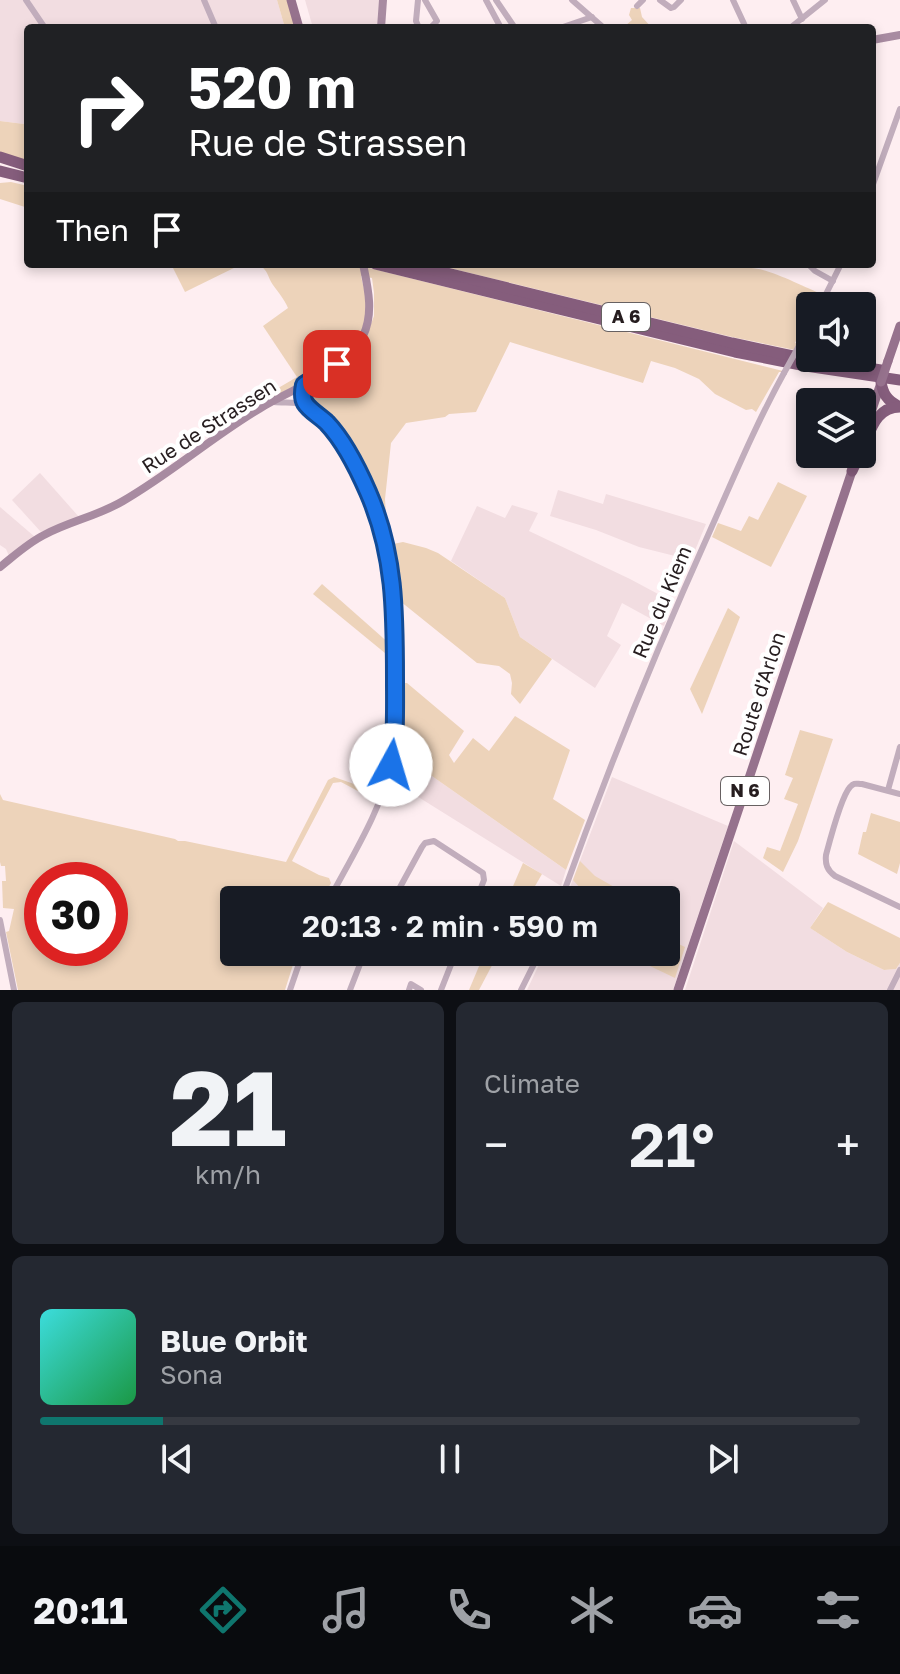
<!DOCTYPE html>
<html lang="en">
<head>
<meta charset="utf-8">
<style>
	:root { --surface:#171b24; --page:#242831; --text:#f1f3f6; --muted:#9ea1a6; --line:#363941; --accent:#0f766e }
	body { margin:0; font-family:"Golos Text",sans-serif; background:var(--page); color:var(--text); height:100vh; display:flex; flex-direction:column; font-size:30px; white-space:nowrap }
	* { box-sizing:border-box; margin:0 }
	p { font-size:26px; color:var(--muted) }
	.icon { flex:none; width:44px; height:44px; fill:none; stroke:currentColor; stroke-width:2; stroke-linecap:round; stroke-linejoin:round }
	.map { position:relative; height:990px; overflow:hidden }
	.details { display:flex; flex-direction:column; gap:12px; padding:12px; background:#0d0f14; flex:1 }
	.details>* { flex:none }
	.guide { position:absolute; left:24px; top:24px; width:852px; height:244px; border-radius:8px; box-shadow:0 4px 12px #0003; background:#202124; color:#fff; overflow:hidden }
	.fabs { position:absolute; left:796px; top:292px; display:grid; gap:16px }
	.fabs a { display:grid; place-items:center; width:80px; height:80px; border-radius:8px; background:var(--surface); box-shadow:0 4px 12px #0003; font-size:40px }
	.speed { position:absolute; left:24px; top:862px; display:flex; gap:16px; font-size:40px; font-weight:700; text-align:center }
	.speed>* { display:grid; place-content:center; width:104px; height:104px; border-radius:50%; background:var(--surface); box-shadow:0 4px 12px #0003; line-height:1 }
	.speed .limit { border:12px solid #d22; background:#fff; color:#111 }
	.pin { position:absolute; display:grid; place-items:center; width:68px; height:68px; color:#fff; margin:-34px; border-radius:16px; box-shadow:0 4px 12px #0006 }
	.me { position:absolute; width:88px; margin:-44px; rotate:6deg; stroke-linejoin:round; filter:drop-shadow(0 0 6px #0008) }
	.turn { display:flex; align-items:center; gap:28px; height:168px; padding:0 32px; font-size:36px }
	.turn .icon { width:104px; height:104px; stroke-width:2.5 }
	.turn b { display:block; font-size:56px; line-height:68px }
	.then { display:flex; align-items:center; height:76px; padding:0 32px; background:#0003; gap:16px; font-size:30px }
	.big { font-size:60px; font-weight:600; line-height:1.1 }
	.details .card { flex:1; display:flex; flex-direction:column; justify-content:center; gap:12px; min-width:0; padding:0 28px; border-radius:12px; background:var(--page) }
	.details .dial { align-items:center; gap:0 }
	.dial b { font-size:104px; line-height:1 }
	.song { display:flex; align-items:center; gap:24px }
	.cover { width:96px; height:96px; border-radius:12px; background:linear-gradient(135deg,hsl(180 70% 55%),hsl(140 70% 35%)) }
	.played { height:8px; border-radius:4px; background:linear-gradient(90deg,var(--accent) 15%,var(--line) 15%) }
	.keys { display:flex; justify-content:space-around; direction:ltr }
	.heat { display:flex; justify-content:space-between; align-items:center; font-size:44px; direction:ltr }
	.details .tiles { flex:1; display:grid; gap:12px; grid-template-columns:1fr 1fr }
	.card:last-child { grid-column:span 2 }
	.trip { position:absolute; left:220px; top:886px; width:460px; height:80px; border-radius:8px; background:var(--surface); box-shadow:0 4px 12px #0003; font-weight:600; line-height:80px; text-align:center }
	.tab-bar { display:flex; height:128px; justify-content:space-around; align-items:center; background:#090b0e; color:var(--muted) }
	.tab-bar .icon { width:56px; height:56px }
	.tab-bar .current { color:var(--accent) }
	.tab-bar b { font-size:36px; color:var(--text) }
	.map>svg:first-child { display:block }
	.built { fill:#f2dde1 }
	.green { fill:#edd3ba; fill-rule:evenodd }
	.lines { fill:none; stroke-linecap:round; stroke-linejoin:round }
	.street { stroke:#c1adbc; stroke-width:6 }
	.secondary { stroke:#a88ba1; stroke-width:8 }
	.primary { stroke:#96728d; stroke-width:9 }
	.highway { stroke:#855d7c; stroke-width:11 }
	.street-bridge { stroke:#c1adbc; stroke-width:6 }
	.primary-bridge { stroke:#96728d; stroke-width:9 }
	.route-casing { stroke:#114b97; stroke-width:20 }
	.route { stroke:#1a73e8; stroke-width:14 }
	.labels { text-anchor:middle; stroke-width:8; stroke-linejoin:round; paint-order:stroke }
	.shield { fill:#fff; stroke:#676162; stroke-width:2 }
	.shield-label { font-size:18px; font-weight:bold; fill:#261d1f }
	.street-label { font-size:20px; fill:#261d1f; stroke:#fff }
</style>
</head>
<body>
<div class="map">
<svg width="900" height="990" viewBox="0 0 900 990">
	<rect width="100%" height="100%" fill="#feeef1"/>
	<!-- built -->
	<g class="built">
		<path d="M 0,0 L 277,0 L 285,28 L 28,28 L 28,130 L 24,129 L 24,124 L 0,121 Z"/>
		<path d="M 305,0 L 383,0 L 381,28 L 313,28 Z"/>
		<path d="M 40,473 L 79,517 L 41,532 L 12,500 Z"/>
		<path d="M 558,490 L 603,504 L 606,494 L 706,524 L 691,560 L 639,547 L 596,530 L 550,516 Z"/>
		<path d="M 512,505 L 538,513 L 529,531 L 630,579 L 673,602 L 664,626 L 622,603 L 607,636 L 621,645 L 595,688 L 520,637 L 505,598 L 451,561 L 477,506 L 505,518 Z"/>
		<path d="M 0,507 L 35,537 L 9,556 L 6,549 L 0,545 Z"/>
		<path d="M 399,753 L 566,870 L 561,886 L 391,780 Z"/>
		<path d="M 612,777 L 728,826 L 673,990 L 527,990 L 545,952 L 666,952 L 666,900 L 565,900 Z"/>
		<path d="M 734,841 L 823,908 L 810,928 L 847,952 L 884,970 L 896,969 L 900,963 L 900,990 L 685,990 Z"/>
	</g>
	<!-- green -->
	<g class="green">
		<path d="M 277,0 L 288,0 L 296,28 L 285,28 Z"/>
		<path d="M 631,8 L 640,8 L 642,17 L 652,28 L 617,28 L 620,24 L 625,26 L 632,20 L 629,15 Z"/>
		<path d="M 0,121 L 24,124 L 24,129 L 28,130 L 28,161 L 0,153 Z"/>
		<path d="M 11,182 L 28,186 L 28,208 L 0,199 L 0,183 Z"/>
		<path d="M 171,264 L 242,264 L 185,292 Z"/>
		<path d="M 258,264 L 353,264 L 787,372 L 779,372 L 756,412 L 752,409 L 746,410 L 715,394 L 699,379 L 675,368 L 651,361 L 643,383 L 510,342 L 476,412 L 449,414 L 445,417 L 406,423 L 391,443 L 385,499 L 387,530 L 368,485 L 350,450 L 327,419 L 308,402 L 307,396 L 311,386 L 340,368 L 355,355 L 365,340 L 374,316 L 374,293 L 372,278 L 361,276 C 363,286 367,297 367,307 C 367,349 326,369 294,386 C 278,394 262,406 245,413 L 238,405 L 251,404 L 297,377 L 263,326 L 288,308 C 284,299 279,293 273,285 C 267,276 269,271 258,264 Z"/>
		<path d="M 433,264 L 748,264 L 750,268 C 765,267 805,287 821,294 L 814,306 L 810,306 L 810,313 L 795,343 L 810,347 L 810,351 L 800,351 L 732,337 Z"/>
		<path d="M 778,482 L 807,496 L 771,567 L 712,537 L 718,523 L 741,531 L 749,516 L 758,520 Z"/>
		<path d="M 403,542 L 426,548 L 438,553 L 505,598 L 520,637 L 552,659 L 520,704 L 511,694 L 512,683 L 510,674 L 499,666 L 477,663 L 400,601 L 396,588 L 392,547 L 393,544 Z"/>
		<path d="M 322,584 L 391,645 L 391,658 L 313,594 Z"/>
		<path d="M 728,608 L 740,617 L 702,714 L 690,689 Z"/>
		<path d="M 399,683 L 407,683 L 464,731 L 449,755 L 454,763 L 473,738 L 489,751 L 515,716 L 570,750 L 553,799 L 585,820 L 566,870 L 399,753 L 401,722 Z"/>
		<path d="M 800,730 L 833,739 L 798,841 L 783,872 L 763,858 L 767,847 L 780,851 L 798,804 L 784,799 L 793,778 L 785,775 Z"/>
		<path d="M 376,746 L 389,753 L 376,792 L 369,787 L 367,782 C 375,767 380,761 376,746 Z"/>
		<path d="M 334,777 L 357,785 L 371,794 L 369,797 L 341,782 L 333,783 L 292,861 L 319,875 L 329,878 L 331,883 L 322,900 L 234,900 L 234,952 L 297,952 L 285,990 L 18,990 L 6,932 L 9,931 L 14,909 L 3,908 L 2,881 L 6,881 L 5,866 L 1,866 L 0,862 L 0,794 L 3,800 L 175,839 L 178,841 L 185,841 L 286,862 L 328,780 ZM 42,880 L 110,880 L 110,948 L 42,948 Z"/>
		<path d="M 871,813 L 900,822 L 900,863 L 897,874 L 858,854 L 863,832 L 866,832 Z"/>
		<path d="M 580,861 L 595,876 L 616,888 L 613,894 L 620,900 L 591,900 L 573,880 Z"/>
		<path d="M 523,863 L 542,874 L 527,900 L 507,900 Z"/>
		<path d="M 828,902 L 900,938 L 900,963 L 896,969 L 884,970 L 847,952 L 810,928 Z"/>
		<path d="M 666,938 L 685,947 L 675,978 L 629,956 L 631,952 L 666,952 Z"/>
		<path d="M 485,952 L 499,952 L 479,990 L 469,990 Z"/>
	</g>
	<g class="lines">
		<!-- street -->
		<g class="street">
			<path d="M 26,0 L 45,28"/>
			<path d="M 204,0 L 216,28"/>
			<path d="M 418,0 L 416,21 L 419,28"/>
			<path d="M 425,0 L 437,21 L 430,28"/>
			<path d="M 486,0 L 501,28"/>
			<path d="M 496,0 L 515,28"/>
			<path d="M 572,0 L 604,28"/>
			<path d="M 660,0 L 671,8 L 674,7 L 681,0"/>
			<path d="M 733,0 L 746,28"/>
			<path d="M 793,0 L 802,19"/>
			<path d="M 637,6 L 643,0"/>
			<path d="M 560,28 L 592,17"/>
			<path d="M 790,28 L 825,0"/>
			<path d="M 872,187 L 900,109"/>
			<path d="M 808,264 L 815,271 L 833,281"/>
			<path d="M 820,306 L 841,264"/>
			<path d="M 800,344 L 810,324"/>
			<path d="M 274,402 C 283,403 295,402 304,404 C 320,410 333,430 342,443 C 361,473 378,508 386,543 C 396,586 395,632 395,677 C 395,705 397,734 392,762 C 381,811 352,856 329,900"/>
			<path d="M 888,790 L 900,747"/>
			<path d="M 900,794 L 862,784 C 856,784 855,782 850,787 C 841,797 830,840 826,855 C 825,864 827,870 835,876 L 900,907"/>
			<path d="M 393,900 L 422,847 L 425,843 L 434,841 L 483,873 L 484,880 L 476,900"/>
			<path d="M 561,900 C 605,776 655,653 709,533 C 733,479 756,424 784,373"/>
			<path d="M 0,920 L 14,990"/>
			<path d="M 290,990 L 303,952"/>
			<path d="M 350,990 L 362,959 L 360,952"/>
			<path d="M 409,990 L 411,984 L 421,990"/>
			<path d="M 441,990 L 456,952"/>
			<path d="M 521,990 L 540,952"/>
			<path d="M 890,990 L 900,970"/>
		</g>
		<!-- secondary -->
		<g class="secondary">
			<path d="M 381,28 L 383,0"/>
			<path d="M 872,40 L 900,35"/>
			<path d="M 0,567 C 14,556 28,543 44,535 C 70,521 98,516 123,501 C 170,474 212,437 259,409 C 294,387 342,374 363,336 C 374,313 368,288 363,264"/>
		</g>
		<!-- primary -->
		<g class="primary">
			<path d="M 291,0 L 299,28"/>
			<path d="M 888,361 L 900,326"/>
			<path d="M 864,433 L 881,383"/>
			<path d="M 678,990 L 854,465"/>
		</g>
		<!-- highway -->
		<g class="highway">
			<path d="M 0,157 L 28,166"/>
			<path d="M 0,171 L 28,178"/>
			<path d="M 375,264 L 735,352 L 806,366 L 900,380"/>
			<path d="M 410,264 L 732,343 L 807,359 L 881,370"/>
			<path d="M 881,382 C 883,394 887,400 898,406"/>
			<path d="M 862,449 C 871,430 876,407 900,407"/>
			<path d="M 852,471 L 860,454"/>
		</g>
		<!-- street-bridge -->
		<path class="street-bridge" d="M 784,373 L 800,344"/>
		<!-- primary-bridge -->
		<path class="primary-bridge" d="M 881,382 L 888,361"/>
	</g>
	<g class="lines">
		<!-- route casing -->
		<g class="route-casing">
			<path id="route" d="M 337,364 L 304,385 C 303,390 302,398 305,403 C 309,410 321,417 327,423 C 345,442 358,469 368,492 C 395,554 395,612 395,679 C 395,708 396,736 391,765"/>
		</g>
		<!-- route -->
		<use href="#route" class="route"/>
	</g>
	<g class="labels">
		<!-- shield labels -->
		<g class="shield">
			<rect x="602" y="303" width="48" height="28" rx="6"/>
			<rect x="721" y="777" width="48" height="28" rx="6"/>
		</g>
		<g class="shield-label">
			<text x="626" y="323">A 6</text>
			<text x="745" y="797">N 6</text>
		</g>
		<!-- street labels -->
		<g class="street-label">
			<text transform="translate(209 426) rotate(-33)" y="7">Rue de Strassen</text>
			<text transform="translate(662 602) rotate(-67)" y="7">Rue du Kiem</text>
			<text transform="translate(759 694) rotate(-72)" y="7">Route d'Arlon</text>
		</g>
	</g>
</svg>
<div class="fabs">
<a><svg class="icon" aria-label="sound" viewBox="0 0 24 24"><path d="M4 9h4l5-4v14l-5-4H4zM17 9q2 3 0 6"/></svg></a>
<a><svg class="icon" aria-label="layers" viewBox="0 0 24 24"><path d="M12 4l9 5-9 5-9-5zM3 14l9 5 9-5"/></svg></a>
</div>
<div class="speed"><div class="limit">30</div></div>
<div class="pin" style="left:337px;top:364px;background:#d93025"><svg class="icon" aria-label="arrive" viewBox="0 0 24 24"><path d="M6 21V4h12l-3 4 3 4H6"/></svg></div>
<svg class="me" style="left:391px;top:765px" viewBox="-20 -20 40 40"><circle r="19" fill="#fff"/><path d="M0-13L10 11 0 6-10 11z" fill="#1a73e8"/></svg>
<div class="trip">20:13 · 2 min · 590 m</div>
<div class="guide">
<div class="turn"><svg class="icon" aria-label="right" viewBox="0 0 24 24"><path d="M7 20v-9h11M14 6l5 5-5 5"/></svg><div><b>520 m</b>Rue de Strassen</div></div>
<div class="then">Then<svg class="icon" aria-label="arrive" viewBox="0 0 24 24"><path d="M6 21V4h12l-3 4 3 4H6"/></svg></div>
</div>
</div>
<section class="details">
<div class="tiles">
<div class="card dial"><b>21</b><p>km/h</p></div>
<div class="card"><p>Climate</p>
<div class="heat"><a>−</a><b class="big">21°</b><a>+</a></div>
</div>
<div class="card">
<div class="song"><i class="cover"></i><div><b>Blue Orbit</b><p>Sona</p></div></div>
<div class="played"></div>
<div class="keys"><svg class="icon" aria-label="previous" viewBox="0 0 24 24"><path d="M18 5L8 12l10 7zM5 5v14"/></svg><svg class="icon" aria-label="pause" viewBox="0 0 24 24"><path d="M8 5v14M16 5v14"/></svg><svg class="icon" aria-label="next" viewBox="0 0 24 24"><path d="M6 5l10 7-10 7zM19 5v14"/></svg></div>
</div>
</div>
</section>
<nav class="tab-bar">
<b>20:11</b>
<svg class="icon current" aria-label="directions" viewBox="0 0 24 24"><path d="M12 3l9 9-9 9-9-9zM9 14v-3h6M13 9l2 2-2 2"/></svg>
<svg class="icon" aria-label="music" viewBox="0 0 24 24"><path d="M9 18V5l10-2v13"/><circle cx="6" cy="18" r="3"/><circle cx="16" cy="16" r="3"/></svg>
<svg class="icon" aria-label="phone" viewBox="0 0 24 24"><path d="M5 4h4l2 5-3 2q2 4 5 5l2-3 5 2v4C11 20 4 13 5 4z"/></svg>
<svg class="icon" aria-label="climate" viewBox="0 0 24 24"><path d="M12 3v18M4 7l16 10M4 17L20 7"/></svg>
<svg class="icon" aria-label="car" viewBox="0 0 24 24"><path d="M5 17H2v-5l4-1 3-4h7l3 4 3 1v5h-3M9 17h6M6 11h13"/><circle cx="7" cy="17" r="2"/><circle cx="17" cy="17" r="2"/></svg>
<svg class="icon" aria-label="filters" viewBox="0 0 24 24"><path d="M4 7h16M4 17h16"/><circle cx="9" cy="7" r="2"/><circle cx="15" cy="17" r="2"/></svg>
</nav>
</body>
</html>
